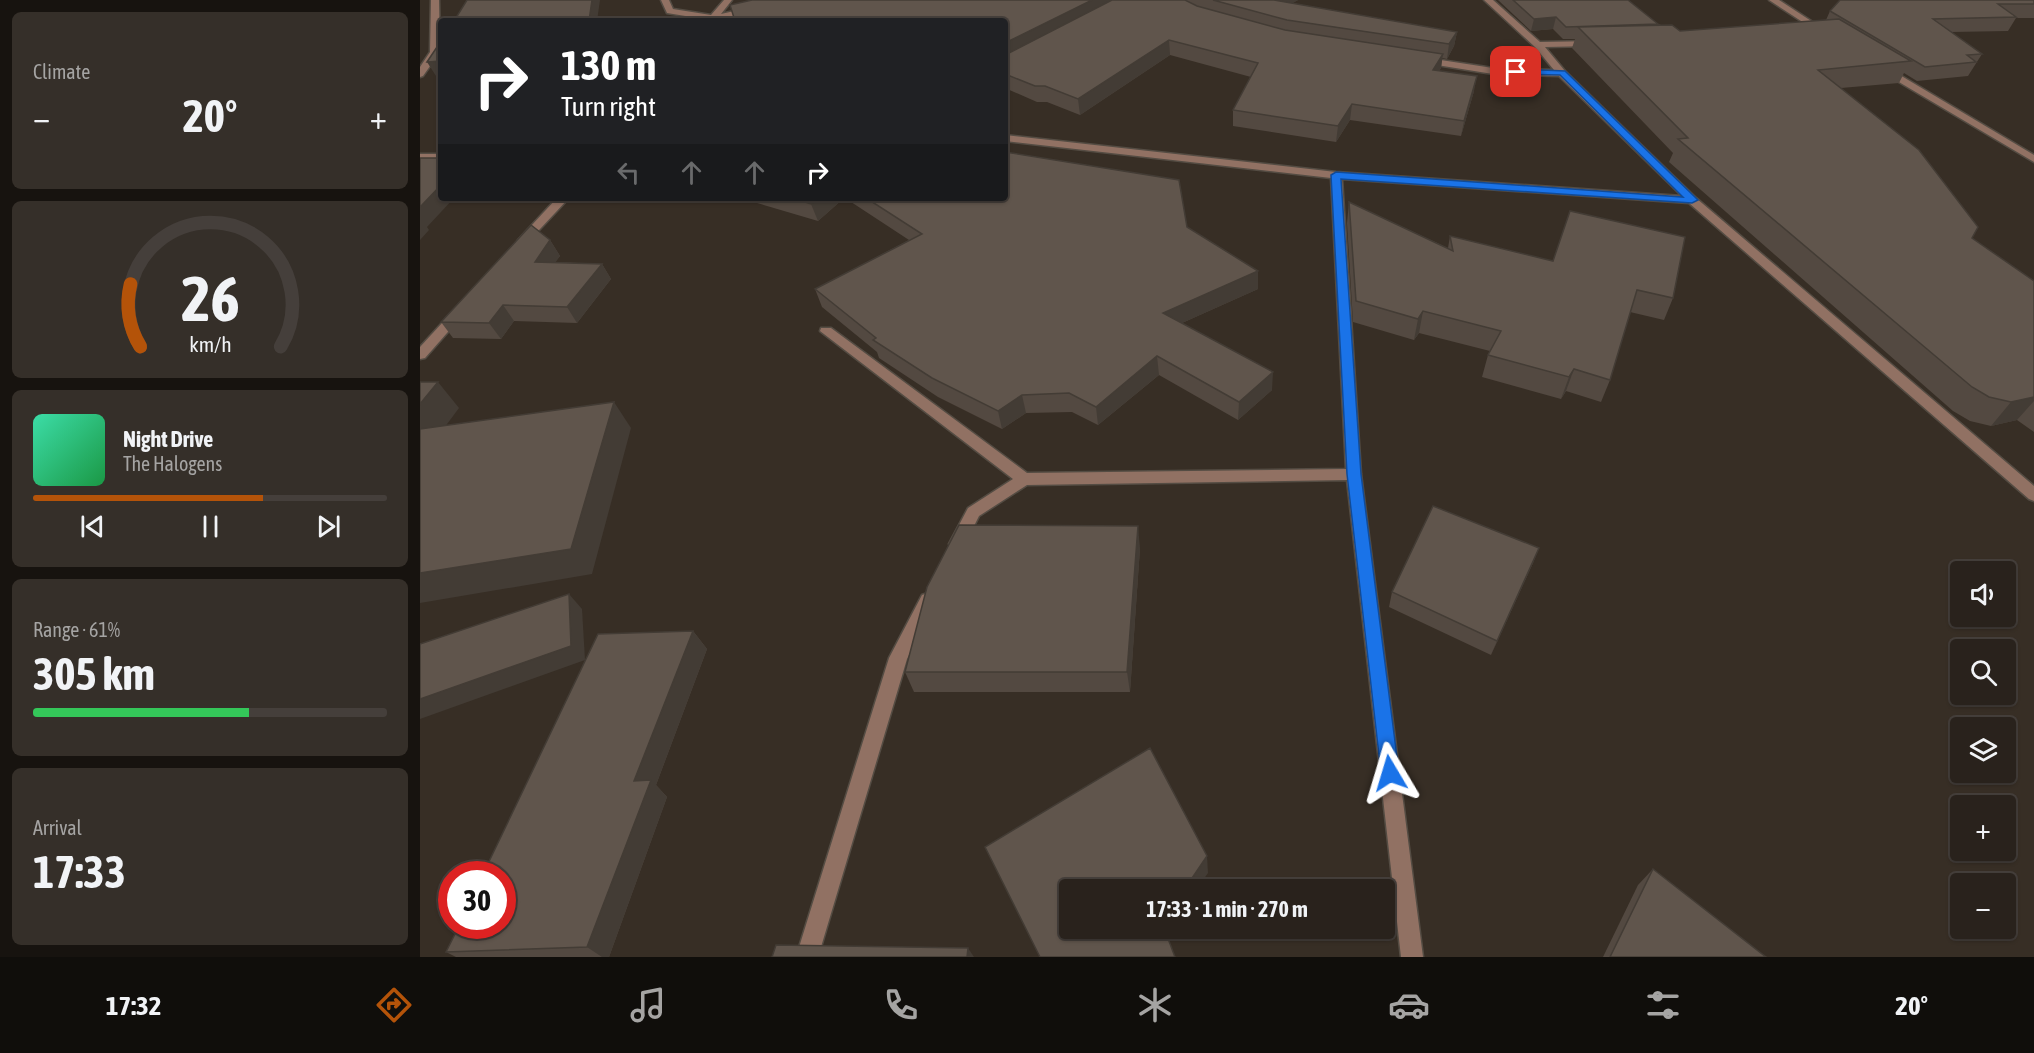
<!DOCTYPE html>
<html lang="en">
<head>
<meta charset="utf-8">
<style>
	:root { --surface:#29221c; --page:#352f29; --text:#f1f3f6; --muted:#a5a4a3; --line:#453f3b; --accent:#b45309 }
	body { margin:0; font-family:"Asap Condensed",sans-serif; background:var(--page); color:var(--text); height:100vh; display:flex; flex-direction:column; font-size:22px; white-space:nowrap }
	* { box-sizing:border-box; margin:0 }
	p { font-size:20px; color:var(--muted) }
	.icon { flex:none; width:33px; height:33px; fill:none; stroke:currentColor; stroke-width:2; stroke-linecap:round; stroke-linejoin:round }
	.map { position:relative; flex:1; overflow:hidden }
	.details { display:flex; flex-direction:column; gap:12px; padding:12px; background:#17130f; width:420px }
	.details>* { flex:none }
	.hud { position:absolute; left:18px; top:18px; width:570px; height:183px; border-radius:6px; box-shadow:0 2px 4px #0004,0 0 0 2px var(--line); background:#202124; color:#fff; overflow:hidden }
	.buttons { position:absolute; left:1530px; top:561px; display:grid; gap:12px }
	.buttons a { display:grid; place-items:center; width:66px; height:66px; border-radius:6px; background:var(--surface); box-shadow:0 2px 4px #0004,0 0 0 2px var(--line); font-size:30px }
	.speed { position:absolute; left:18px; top:861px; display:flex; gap:12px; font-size:30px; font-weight:700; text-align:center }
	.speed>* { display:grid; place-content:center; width:78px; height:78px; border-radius:50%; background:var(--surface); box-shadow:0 2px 4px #0004,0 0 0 2px var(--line); line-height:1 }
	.speed .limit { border:9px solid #d22; background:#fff; color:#111 }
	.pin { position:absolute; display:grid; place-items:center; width:51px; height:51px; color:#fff; margin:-26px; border-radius:12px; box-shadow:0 3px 9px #0006 }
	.me { position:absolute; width:66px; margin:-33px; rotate:353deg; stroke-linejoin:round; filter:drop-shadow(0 0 4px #0008) }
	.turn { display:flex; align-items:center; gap:21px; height:126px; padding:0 24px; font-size:27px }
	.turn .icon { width:78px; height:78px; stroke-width:2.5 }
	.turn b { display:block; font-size:42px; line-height:51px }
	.lanes { display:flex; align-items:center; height:57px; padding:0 24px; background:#0003; justify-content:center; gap:30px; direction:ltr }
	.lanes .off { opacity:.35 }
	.big { font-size:45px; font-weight:700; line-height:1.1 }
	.details .tile { flex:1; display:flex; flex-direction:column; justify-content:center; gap:9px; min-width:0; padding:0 21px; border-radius:9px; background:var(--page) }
	.details .dial { align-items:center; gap:0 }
	.dial svg { height:156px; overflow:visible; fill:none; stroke:var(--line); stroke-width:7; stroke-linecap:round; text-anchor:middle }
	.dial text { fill:var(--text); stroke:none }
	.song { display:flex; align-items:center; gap:18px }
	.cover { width:72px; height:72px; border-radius:9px; background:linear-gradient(135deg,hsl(160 70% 55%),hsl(140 70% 35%)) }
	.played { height:6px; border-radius:3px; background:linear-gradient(90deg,var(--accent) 65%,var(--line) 65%) }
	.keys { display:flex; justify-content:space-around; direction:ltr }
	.heat { display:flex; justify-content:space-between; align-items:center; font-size:33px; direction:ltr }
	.charge { height:9px; border-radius:4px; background:linear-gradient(90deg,#34c759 61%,var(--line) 0) }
	.trip { position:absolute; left:639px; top:879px; width:336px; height:60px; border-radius:6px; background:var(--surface); box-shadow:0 2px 4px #0004,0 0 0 2px var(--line); font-weight:700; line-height:60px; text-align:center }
	.tabs { display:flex; height:96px; justify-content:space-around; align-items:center; background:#100e0b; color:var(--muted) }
	.tabs .icon { width:42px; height:42px }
	.tabs .active { color:var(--accent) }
	.tabs b { font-size:27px; color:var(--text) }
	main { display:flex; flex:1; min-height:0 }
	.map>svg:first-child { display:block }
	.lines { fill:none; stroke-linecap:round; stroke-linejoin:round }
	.minor-casing { stroke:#544c43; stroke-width:3 }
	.minor { fill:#917163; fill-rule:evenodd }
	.wall { fill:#534941 }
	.shaded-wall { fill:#433c35 }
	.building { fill:#60554c; stroke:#433c35; stroke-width:1.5 }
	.route { fill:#1a73e8; stroke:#114b97; stroke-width:1.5 }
</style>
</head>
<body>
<main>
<section class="details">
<div class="tile"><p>Climate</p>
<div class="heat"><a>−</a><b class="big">20°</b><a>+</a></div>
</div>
<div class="tile dial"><svg viewBox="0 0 100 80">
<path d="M14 69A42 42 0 1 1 86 69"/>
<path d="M14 69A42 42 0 0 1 9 37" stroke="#b45309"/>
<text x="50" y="56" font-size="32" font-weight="700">26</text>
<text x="50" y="72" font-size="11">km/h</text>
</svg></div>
<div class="tile">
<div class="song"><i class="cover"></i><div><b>Night Drive</b><p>The Halogens</p></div></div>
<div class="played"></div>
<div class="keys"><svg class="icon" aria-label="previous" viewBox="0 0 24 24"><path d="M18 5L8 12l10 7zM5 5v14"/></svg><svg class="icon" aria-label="pause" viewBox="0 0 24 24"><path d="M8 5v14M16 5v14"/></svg><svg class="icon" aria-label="next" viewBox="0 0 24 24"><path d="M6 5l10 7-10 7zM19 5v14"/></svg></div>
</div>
<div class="tile"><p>Range · 61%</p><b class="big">305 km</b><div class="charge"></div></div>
<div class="tile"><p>Arrival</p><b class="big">17:33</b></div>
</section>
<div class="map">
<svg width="1614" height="957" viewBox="0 0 1614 957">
	<rect width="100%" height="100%" fill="#372e25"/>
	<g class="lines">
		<!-- minor casing -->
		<g class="minor-casing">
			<g id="minor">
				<path d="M 11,0 L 19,0 L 20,52 L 3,76 L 0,77 L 0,67 L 10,52 Z"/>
				<path d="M 241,0 L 249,0 L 253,9 L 291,15 L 304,0 L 312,0 L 301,14 L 332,7 L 336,10 L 296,21 L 247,13 Z"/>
				<path d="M 1064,0 L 1073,0 L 1120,42 L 1176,41 L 1177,43 L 1173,46 L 1125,47 L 1145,71 L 1276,198 L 1614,486 L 1614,501 L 1609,499 L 1269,203 L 922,179 L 941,474 L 1003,957 L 981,957 L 927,480 L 607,485 L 559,516 L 543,548 L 537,550 L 531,548 L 529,544 L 548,508 L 593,479 L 400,331 L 401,328 L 411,328 L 607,473 L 926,469 L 911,178 L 585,141 L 585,135 L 916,172 L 1262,196 L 1139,76 L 1073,74 L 998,62 L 998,58 L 1001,57 L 1073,68 L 1134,70 L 1115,47 Z"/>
				<path d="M 1349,0 L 1359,0 L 1408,32 L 1401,34 Z"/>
				<path d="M 1462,68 L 1468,68 L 1614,155 L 1614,162 L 1462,72 Z"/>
				<rect x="0" y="154" width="21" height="6"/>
				<path d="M 137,198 L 149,198 L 106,244 L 98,244 L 98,240 Z"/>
				<path d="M 38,309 L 42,310 L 44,313 L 42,316 L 5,358 L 0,359 L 0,347 L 34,310 Z"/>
				<path d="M 508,593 L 514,595 L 516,600 L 487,659 L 398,957 L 376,957 L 469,658 L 502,595 Z"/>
			</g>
		</g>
		<!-- minor -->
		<use href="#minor" class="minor"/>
	</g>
	<!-- wall -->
	<g class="wall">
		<path d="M 332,0 L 878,0 L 872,3 L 1037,32 L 1034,46 L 1027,59 L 1022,58 L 1021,68 L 1019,71 L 1054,91 L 1041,136 L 930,120 L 916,142 L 813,126 L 813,110 L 831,77 L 750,55 L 660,115 L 627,102 L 617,102 L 585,88 L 585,21 Z"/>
		<path d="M 1078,0 L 1208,0 L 1238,24 L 1260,31 L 1406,20 L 1410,11 L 1614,0 L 1614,18 L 1596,18 L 1588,31 L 1531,32 L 1562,54 L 1548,76 L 1497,81 L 1484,73 L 1479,83 L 1421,88 L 1552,238 L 1614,281 L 1614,432 L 1597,420 L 1571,426 L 1550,421 L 1533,411 L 1249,162 L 1253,153 L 1152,48 L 1155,39 L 1143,39 L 1133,29 L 1111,31 Z"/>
		<path d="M 320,198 L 424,198 L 398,221 Z"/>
		<path d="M 425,198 L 585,198 L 767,227 L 838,289 L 762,323 L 852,390 L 818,420 L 739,375 L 678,425 L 652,412 L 606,413 L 582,429 L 518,397 L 459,358 L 457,352 L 402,307 L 395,289 L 489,240 Z"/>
		<path d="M 929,202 L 1028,248 L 1030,236 L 1253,298 L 1244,320 L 1210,312 L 1190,380 L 1181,402 L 1146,391 L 1141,399 L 1062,377 L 1068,355 L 1070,351 L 999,333 L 994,340 L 933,322 L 927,223 Z"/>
		<path d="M 130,240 L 140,256 L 135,262 L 182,264 L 191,279 L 157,323 L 94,321 L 81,339 L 33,338 L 21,322 Z"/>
		<path d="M 720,548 L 710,692 L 494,692 L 485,672 Z"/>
		<path d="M 1119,548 L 1113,563 L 1071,655 L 969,607 L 972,592 Z"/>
		<path d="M 273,631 L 287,649 L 236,785 L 247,797 L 189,957 L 36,957 L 26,952 Z"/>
		<path d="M 1233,869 L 1346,957 L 1183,957 L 1218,885 Z"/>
	</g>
	<!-- shaded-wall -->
	<g class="shaded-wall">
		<path d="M 172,0 L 180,0 L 177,21 L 169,21 Z"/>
		<path d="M 672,0 L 701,0 L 585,59 L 585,43 Z"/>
		<path d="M 854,0 L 878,0 L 853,15 Z"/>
		<path d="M 1136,17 L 1133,29 L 1111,31 L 1114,19 Z"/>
		<path d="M 1037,32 L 1034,46 L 1027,59 L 1029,44 Z"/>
		<path d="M 749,40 L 750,55 L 660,115 L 658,99 Z"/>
		<path d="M 1023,54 L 1021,68 L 1010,85 L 1013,70 Z"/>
		<path d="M 21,61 L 21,75 L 16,76 L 7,62 Z"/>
		<path d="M 1057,76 L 1054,91 L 1041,136 L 1044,121 Z"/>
		<path d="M 932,104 L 930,120 L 916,142 L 918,126 Z"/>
		<path d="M 21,185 L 21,198 L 34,198 L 7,227 L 9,230 L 0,240 L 0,207 Z"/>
		<path d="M 398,198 L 424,198 L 398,221 L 391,204 Z"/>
		<path d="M 130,240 L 140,256 L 124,278 L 115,262 Z"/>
		<path d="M 182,264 L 191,279 L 157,323 L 147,307 Z"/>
		<path d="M 838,271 L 838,289 L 744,331 L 743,313 Z"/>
		<path d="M 83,305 L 94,321 L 81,339 L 69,323 Z"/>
		<path d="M 1003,311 L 999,333 L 994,340 L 998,319 Z"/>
		<path d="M 737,356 L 739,375 L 678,425 L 676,407 Z"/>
		<path d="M 1154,369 L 1146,391 L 1141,399 L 1149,377 Z"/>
		<path d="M 853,372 L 852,390 L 818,420 L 819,402 Z"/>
		<path d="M 18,382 L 39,408 L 1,459 L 0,458 L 0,404 Z"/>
		<path d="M 602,395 L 606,413 L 582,429 L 578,411 Z"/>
		<path d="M 1614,397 L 1614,401 L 1597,420 L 1571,426 L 1591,402 Z"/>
		<path d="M 194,402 L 211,428 L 172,574 L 0,603 L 0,573 Z"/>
		<path d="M 718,526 L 720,548 L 710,692 L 707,672 Z"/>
		<path d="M 1119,548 L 1113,563 L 1071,655 L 1077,641 Z"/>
		<path d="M 149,594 L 162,609 L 165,660 L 0,719 L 0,699 Z"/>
		<path d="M 273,631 L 287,649 L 236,785 L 247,797 L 189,957 L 182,957 L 167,947 L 214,781 Z"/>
		<path d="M 787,856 L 788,873 L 776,890 L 764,890 Z"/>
		<path d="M 548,948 L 554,957 L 547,957 Z"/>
	</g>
	<!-- building -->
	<g class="building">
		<path d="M 47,0 L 172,0 L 169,21 L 34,21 Z"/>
		<path d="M 332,0 L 672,0 L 585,43 L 585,21 L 315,21 L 310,5 Z"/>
		<path d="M 692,0 L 765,0 L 777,6 L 865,30 L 1023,54 L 1013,70 L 1057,76 L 1044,121 L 932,104 L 918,126 L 813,110 L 838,63 L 749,40 L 658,99 L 625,86 L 615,86 L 585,74 L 585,55 Z"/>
		<path d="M 793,0 L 854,0 L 1037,32 L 1029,44 L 867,20 Z"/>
		<path d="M 1093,0 L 1208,0 L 1238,24 L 1146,27 L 1136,17 L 1114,19 Z"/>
		<path d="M 1420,0 L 1614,0 L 1614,4 L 1578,4 L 1596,17 L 1513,19 L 1562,54 L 1547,55 L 1556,62 L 1505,67 L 1410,11 Z"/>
		<path d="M 1419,19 L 1491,61 L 1398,70 L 1499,150 L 1558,227 L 1552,238 L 1614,281 L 1614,397 L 1591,402 L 1569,397 L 1552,387 L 1258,139 L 1268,138 L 1158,27 L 1252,25 L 1260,31 Z"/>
		<path d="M 21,41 L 21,61 L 7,62 Z"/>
		<path d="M 585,152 L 759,180 L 767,227 L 838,271 L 743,313 L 853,372 L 819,402 L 737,356 L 676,407 L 649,393 L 602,395 L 578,411 L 512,378 L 453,340 L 456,338 L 395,289 L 502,234 L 446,198 L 585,198 Z"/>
		<path d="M 0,158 L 21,158 L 21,185 L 0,207 Z"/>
		<path d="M 372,198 L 398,198 L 391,204 Z"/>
		<path d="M 929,202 L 1033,251 L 1030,236 L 1133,261 L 1150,211 L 1265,237 L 1253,298 L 1217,290 L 1190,380 L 1154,369 L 1149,377 L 1068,355 L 1081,331 L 1003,311 L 998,319 L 936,301 Z"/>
		<path d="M 111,225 L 130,240 L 115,262 L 182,264 L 147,307 L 83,305 L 69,323 L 21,322 Z"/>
		<path d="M 0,382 L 18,382 L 0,404 Z"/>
		<path d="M 194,402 L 151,549 L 0,573 L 0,429 Z"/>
		<path d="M 1013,506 L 1119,548 L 1077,641 L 972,592 Z"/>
		<path d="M 539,525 L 718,526 L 707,672 L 485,672 L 507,587 Z"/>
		<path d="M 149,594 L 151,646 L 0,699 L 0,644 Z"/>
		<path d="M 273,631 L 214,781 L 231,780 L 167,947 L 26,952 L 39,926 L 82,926 L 82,874 L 63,874 L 178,634 Z"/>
		<path d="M 730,748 L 787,856 L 764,890 L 650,890 L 650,928 L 744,928 L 755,957 L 620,957 L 565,847 Z"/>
		<path d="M 1233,869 L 1346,957 L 1190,957 Z"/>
		<path d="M 356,945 L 548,948 L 547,957 L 352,957 Z"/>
	</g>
	<!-- route -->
	<path class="route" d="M 1096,69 L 1145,71 L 1278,200 L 1272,203 L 921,179 L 941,474 L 979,773 L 976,779 L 970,781 L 964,779 L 961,773 L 927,474 L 911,175 L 916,172 L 1263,197 L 1140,75 L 1093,74 L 1093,70 Z"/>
</svg>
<div class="buttons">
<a><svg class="icon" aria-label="sound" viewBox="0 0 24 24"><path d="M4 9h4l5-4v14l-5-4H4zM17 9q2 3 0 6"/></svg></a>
<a><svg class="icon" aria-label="search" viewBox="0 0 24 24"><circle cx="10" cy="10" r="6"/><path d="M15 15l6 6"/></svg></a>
<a><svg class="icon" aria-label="layers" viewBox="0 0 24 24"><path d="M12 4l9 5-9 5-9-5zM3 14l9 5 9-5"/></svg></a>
<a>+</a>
<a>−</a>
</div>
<div class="speed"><div class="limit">30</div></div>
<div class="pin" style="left:1096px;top:72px;background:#d93025"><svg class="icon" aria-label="arrive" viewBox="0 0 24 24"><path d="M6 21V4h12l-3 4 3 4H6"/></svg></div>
<svg class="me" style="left:970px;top:773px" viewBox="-20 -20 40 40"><path d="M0-17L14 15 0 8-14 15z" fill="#1a73e8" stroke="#fff" stroke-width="4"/></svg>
<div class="trip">17:33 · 1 min · 270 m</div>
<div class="hud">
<div class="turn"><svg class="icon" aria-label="right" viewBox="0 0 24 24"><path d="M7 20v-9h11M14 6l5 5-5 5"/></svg><div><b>130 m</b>Turn right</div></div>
<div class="lanes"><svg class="icon off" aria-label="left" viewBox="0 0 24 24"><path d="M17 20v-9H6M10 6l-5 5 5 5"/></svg><svg class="icon off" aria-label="ahead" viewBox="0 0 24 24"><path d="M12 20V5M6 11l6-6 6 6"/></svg><svg class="icon off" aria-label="ahead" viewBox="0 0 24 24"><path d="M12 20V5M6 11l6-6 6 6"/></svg><svg class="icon" aria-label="right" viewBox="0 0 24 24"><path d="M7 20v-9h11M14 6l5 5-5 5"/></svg></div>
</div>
</div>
</main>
<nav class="tabs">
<b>17:32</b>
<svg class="icon active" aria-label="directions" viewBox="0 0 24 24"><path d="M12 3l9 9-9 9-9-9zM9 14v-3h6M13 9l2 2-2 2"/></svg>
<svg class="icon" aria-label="music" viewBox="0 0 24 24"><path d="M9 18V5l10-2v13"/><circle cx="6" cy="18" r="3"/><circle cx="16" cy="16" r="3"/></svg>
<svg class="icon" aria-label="phone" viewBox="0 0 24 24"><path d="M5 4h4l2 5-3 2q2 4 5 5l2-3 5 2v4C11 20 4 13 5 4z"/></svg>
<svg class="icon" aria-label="climate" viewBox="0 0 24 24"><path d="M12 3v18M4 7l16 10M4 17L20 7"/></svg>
<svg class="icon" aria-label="car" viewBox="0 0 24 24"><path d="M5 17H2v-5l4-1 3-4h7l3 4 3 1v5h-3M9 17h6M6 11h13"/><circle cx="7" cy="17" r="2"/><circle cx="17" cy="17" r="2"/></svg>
<svg class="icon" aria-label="filters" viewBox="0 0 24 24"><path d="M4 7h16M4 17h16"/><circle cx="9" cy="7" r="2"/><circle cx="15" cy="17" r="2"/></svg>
<b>20°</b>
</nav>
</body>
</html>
